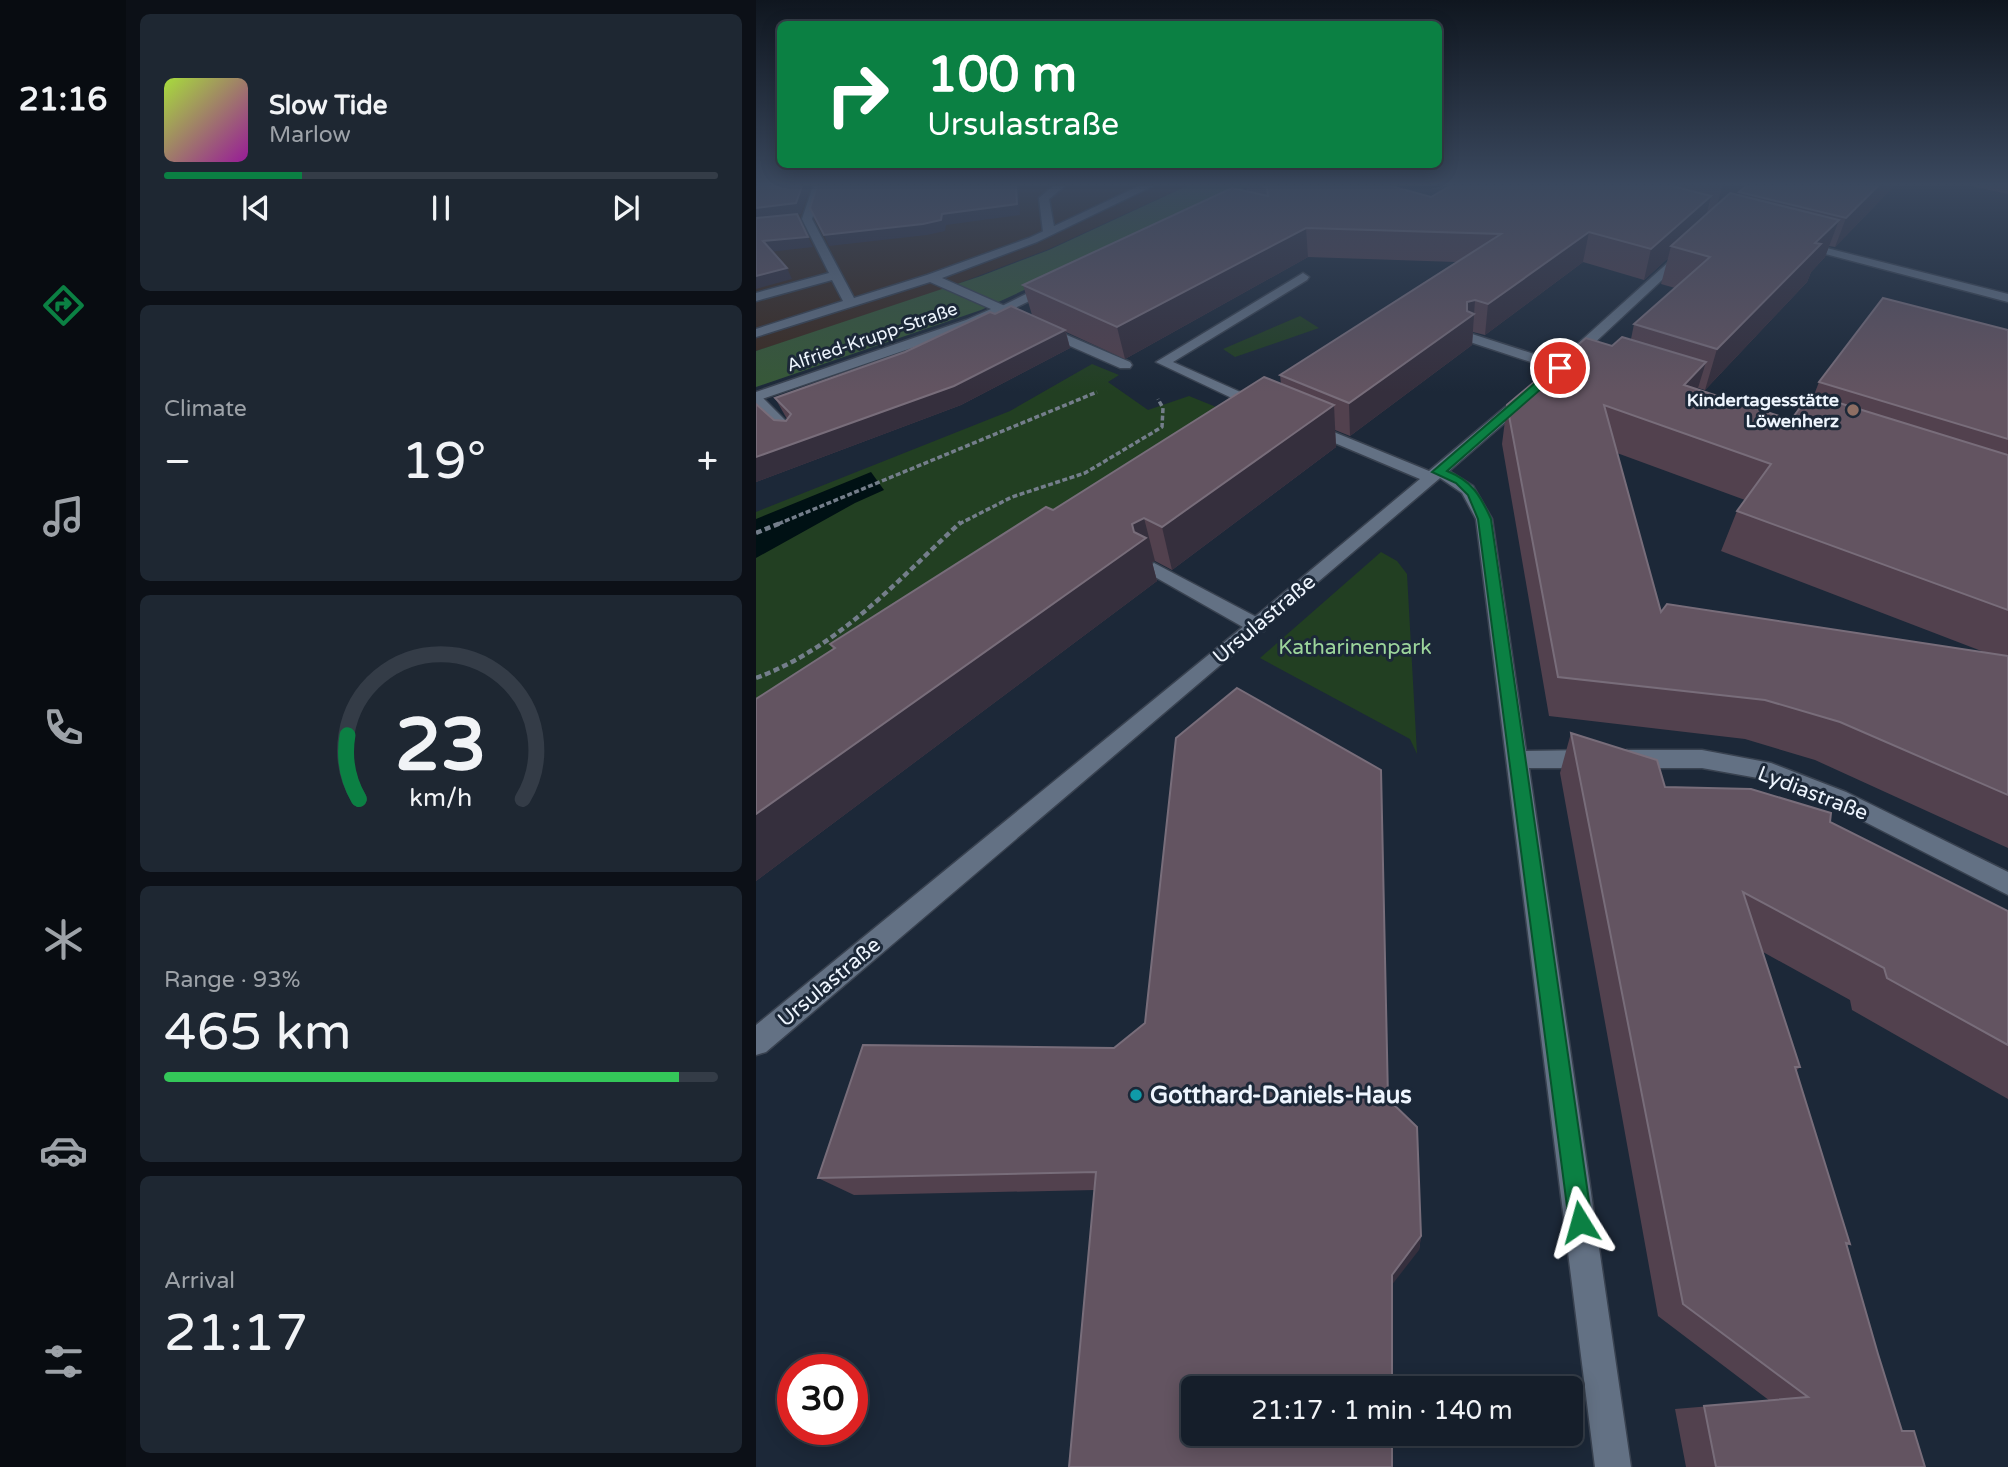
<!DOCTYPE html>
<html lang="en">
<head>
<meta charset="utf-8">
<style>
	:root { --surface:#151e2a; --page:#1e2732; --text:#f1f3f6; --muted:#9da2a8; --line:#343c47; --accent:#0b8043 }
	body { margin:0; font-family:"Varela Round",sans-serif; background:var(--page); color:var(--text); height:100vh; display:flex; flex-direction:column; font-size:26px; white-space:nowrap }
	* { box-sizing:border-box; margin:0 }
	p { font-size:23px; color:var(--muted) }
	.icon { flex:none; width:38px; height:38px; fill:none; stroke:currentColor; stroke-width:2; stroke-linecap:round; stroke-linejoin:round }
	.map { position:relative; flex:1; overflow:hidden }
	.sheet { display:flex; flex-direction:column; gap:14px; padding:14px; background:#0c1017; width:630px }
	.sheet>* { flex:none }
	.guide { position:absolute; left:21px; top:21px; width:665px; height:147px; border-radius:10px; box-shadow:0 4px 18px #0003,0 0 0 2px var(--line); background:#0b8043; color:#fff; overflow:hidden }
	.speed { position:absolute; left:21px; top:1354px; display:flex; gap:14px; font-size:35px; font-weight:700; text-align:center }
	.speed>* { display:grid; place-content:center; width:91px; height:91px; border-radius:50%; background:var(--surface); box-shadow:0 4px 18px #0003,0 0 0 2px var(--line); line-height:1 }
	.speed .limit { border:10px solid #d22; background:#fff; color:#111 }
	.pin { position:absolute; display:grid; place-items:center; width:60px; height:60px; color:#fff; margin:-30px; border:4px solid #fff; border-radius:50%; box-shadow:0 2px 7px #0007 }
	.me { position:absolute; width:77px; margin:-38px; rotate:352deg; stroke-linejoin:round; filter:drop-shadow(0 0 5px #0008) }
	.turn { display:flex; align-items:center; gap:24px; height:147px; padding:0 35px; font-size:32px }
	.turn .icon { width:91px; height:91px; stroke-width:2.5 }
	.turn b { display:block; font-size:49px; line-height:60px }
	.big { font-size:52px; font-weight:600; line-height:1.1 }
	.sheet .tile { flex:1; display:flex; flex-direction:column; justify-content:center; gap:10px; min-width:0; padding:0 24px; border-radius:10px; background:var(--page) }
	.sheet .dial { align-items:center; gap:0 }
	.dial svg { height:182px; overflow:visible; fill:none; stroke:var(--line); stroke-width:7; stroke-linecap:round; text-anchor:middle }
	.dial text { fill:var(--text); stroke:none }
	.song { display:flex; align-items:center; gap:21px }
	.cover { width:84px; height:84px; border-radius:10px; background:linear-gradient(135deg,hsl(80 70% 55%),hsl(300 70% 35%)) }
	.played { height:7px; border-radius:4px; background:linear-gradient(90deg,var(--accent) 25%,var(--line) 25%) }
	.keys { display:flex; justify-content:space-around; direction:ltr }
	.heat { display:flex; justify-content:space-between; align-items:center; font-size:38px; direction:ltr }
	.charge { height:10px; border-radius:5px; background:linear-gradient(90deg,#34c759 93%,var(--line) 0) }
	.trip { position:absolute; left:425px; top:1376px; width:402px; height:70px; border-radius:10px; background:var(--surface); box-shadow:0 4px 18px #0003,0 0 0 2px var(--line); font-weight:600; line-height:70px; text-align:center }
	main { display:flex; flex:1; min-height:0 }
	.tab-bar { display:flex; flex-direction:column; width:126px; justify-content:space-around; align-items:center; background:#080c11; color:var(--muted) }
	.tab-bar .icon { width:49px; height:49px }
	.tab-bar .current { color:var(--accent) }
	.tab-bar b { font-size:32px; color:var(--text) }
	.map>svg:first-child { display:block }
	.medical { fill:#3b2a20 }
	.green { fill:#223f22 }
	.forest { fill:#375937 }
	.water { fill:#001114 }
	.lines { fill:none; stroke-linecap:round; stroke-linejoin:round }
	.lane-casing { stroke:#394250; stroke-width:3 }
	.street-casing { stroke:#394250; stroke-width:3 }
	.path-far1 { stroke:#747e8b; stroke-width:3.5; stroke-dasharray:5 2.5; stroke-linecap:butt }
	.path { stroke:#747e8b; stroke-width:4.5; stroke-dasharray:6 3.5; stroke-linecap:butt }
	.lane { fill:#637184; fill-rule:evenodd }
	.street { fill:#637184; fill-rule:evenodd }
	.wall { fill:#52414e; fill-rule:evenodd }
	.shaded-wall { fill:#352f3d }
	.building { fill:#635461; stroke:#786d7a; stroke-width:2 }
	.route { fill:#0b8043; stroke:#07532c; stroke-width:2 }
	.education-dot { fill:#8d6e63; stroke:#1c2838; stroke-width:2.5 }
	.culture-dot { fill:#0f9aa8; stroke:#1c2838; stroke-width:2.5 }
	.labels { text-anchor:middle; stroke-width:6; stroke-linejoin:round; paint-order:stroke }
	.far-street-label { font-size:18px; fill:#eef5fe; stroke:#1c2838 }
	.far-poi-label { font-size:18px; font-weight:bold; fill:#eef5fe; stroke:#1c2838; text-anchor:end }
	.street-label { font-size:21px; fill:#eef5fe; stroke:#1c2838 }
	.park-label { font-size:21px; fill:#9cd59b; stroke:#1c2838 }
	.near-poi-label { font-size:24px; font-weight:bold; fill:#eef5fe; stroke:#1c2838; text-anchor:start }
</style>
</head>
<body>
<main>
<nav class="tab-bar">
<b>21:16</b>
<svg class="icon current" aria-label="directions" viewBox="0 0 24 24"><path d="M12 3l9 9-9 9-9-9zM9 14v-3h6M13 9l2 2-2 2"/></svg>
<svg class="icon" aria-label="music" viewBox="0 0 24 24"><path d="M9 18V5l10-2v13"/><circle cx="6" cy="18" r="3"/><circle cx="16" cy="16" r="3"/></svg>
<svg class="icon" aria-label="phone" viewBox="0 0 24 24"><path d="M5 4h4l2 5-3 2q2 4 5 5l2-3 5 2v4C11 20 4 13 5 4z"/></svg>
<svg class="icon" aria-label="climate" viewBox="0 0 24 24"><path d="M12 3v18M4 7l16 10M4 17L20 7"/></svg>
<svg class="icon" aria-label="car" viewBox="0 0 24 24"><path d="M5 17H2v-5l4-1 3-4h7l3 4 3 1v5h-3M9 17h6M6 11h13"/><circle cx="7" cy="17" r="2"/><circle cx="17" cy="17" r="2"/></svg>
<svg class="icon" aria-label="filters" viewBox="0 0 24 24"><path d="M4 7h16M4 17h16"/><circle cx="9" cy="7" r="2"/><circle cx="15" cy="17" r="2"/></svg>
</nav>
<section class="sheet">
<div class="tile">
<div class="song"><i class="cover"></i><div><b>Slow Tide</b><p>Marlow</p></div></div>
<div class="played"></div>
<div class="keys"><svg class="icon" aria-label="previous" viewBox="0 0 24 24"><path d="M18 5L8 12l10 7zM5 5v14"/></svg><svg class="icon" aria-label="pause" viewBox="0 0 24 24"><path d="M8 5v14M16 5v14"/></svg><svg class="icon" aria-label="next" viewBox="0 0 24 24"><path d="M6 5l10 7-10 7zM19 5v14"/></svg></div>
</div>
<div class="tile"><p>Climate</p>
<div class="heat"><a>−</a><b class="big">19°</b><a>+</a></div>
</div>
<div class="tile dial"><svg viewBox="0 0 100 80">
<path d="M14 69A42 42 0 1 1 86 69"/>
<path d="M14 69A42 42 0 0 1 9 41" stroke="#0b8043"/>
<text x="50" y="56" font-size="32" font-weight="700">23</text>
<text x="50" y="72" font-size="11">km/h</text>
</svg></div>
<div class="tile"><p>Range · 93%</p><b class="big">465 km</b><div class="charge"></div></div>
<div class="tile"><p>Arrival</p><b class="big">21:17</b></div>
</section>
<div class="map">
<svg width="1252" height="1467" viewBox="0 0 1252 1467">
	<rect width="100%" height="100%" fill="#1c2838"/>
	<!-- medical -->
	<path class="medical" d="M 48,186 L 430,186 L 293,249 L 144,306 L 0,351 L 0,218 Z"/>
	<!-- green -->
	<g class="green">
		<path d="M 544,316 L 563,328 L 479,357 L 467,349 Z"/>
		<path d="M 336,364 L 363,375 L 352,382 L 392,410 L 433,396 L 470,411 L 0,706 L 0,512 L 254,411 Z"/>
		<path d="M 625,552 L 641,561 L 651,574 L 661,754 L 654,739 L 504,658 Z"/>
	</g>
	<!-- forest -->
	<path class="forest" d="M 431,186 L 493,186 L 225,310 L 0,387 L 0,351 L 225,276 L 293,250 Z"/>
	<!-- water -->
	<path class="water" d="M 115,472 L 128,490 L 99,503 L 0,558 L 0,519 Z"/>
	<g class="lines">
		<!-- lane casing -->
		<g class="lane-casing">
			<g id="lane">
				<path d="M 297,186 L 309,186 L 293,199 L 299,232 L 293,235 L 287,232 L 283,198 Z"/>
				<path d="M 296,281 L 300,282 L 300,288 L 249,313 L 239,313 L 238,310 Z"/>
				<path d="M 716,334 L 809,364 L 811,367 L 809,370 L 799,370 L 711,341 L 711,335 Z"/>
				<path d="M 0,395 L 5,396 L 44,435 L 41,438 L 31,438 L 0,407 Z"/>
				<path d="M 398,563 L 508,621 L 510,626 L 508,631 L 494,631 L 392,573 L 389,569 Z"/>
			</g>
		</g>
		<!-- street casing -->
		<g class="street-casing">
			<g id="street">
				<path d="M 57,186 L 67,186 L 56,219 L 98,298 L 171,275 L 273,238 L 383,186 L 397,186 L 281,242 L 186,278 L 258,310 L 258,316 L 245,314 L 220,326 L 0,401 L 0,392 L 210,320 L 235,309 L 174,282 L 0,337 L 0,329 L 87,301 L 76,280 L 0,301 L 0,293 L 73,273 L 46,219 Z"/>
				<path d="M 1043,241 L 1252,294 L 1252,302 L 1039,246 L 1037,244 Z"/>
				<path d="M 925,251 L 935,253 L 818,362 L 808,362 L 808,356 Z"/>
				<path d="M 547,273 L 553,277 L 551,280 L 417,362 L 509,403 L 511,406 L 509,409 L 499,409 L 400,362 Z"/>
				<path d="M 285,324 L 374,362 L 376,365 L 374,368 L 364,368 L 280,331 L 278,328 Z"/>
				<path d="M 771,392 L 778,396 L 776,399 L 693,471 L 717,486 L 736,519 L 770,751 L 835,750 L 843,753 L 846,759 L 843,765 L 835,768 L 773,768 L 875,1467 L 839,1467 L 720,519 L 706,493 L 687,480 L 684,478 L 10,1052 L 0,1055 L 0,1025 L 494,621 L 664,479 L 548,430 L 545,427 L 548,424 L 558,424 L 673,471 L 766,393 Z"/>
				<path d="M 871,750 L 946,750 L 1015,763 L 1090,792 L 1252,872 L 1252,895 L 1074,804 L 1013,780 L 946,768 L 871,768 L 863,765 L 860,759 L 863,753 Z"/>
			</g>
		</g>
		<!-- path-far1 -->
		<g class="path-far1">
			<path d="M 22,524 L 341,392"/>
			<path d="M 203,524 L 256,497 L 329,473 L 406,427 L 407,408 L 402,399"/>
		</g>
		<!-- path -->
		<g class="path">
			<path d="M 0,533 L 27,522"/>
			<path d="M 0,678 C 82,648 142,580 205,522"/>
		</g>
		<!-- lane -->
		<use href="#lane" class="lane"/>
		<!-- street -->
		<use href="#street" class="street"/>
	</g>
	<!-- wall -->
	<g class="wall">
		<path d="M 490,186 L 635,186 L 675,197 L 694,186 L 1138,186 L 1079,247 L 1073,246 L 1069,257 L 1055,272 L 1051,282 L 949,390 L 942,388 L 942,390 L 1035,420 L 1058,395 L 1063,382 L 1252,330 L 1252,848 L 1059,760 L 989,739 L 793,716 L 746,444 L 751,405 L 856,346 L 875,339 L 878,324 L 919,288 L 905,284 L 912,258 L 888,280 L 827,262 L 729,335 L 717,332 L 716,345 L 594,436 L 579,430 L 580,447 L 416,570 L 399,561 L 396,562 L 401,581 L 0,881 L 0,699 L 77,649 L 74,644 L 297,510 L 525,384 L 524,375 L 700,262 L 552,257 L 369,359 L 310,332 L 314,348 L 205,405 L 0,482 L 0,404 L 18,420 L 30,421 L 31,419 L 19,398 L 149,352 L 239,314 L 276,315 L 267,285 L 491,192 ZM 861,453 L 989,500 L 981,511 L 965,551 L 1228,652 L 905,612 Z"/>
		<path d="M 1215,186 L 1252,186 L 1252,194 Z"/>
		<path d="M 815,733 L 909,787 L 1074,822 L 1252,911 L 1252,1099 L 1096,1010 L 1094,1000 L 1007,952 L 1044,1067 L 1040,1071 L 1094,1244 L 1090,1246 L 1122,1354 L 1146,1431 L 1169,1467 L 930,1467 L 919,1409 L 1014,1401 L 902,1316 L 804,773 Z"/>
		<path d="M 632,1099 L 665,1236 L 663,1250 L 339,1190 L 98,1195 L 62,1178 Z"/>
	</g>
	<!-- shaded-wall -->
	<g class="shaded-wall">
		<path d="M 46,186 L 55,186 L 45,214 L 0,219 L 0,208 Z"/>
		<path d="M 260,186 L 263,186 L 264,215 L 190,225 L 189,231 L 171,235 L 73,246 L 68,235 Z"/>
		<path d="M 968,186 L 996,186 L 983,192 L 981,198 L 958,216 L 966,187 Z"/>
		<path d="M 1122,186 L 1138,186 L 1079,247 L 1090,218 Z"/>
		<path d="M 955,196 L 948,225 L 915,246 L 912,258 L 888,280 L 895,249 Z"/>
		<path d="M 1083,220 L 1069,257 L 1055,272 L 1051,282 L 949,390 L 961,349 L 1059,243 Z"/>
		<path d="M 550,228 L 552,257 L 369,359 L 361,327 Z"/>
		<path d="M 833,232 L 827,262 L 729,335 L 732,304 Z"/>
		<path d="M 52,237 L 57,247 L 13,252 L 7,241 Z"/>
		<path d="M 31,268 L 36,279 L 0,289 L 0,276 Z"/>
		<path d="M 719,300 L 716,345 L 594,436 L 593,403 L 711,302 Z"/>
		<path d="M 309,330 L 314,348 L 205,405 L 0,482 L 0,457 Z"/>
		<path d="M 950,362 L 938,401 L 928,385 Z"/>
		<path d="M 578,405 L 580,447 L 416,570 L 406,527 Z"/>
		<path d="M 388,518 L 399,561 L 396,562 L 401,581 L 0,881 L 0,814 L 376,524 Z"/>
		<path d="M 665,1236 L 663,1250 L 635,1286 L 636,1275 Z"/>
	</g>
	<!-- building -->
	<g class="building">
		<path d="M 0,186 L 46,186 L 40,203 L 0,208 Z"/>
		<path d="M 61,186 L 260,186 L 261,204 L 186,214 L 185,220 L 167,224 L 68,235 L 54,208 Z"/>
		<path d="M 506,186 L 635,186 L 675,197 L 694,186 L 916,186 L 955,196 L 895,249 L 833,232 L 732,304 L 719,300 L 711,302 L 711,311 L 718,314 L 593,403 L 524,375 L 745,234 L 550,228 L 361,327 L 267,285 L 476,188 L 512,196 L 511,188 Z"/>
		<path d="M 990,186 L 1122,186 L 1090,218 L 983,192 Z"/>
		<path d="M 974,193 L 1083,220 L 1059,243 L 1065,244 L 961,349 L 878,324 L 954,257 L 915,246 Z"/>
		<path d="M 41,214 L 52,237 L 7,241 L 31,268 L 0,276 L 0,218 Z"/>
		<path d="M 1127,298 L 1252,330 L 1252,439 L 1063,382 Z"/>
		<path d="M 255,306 L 309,330 L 198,386 L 0,457 L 0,404 L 18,420 L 30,421 L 35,414 L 19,398 L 149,352 L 234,312 L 239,314 Z"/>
		<path d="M 866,337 L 950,362 L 928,385 L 1035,420 L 1054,394 L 1252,455 L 1252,610 L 981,511 L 1015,464 L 848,405 L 905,612 L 911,604 L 1252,656 L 1252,795 L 1084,722 L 1009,700 L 802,677 L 751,405 L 830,338 L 856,346 Z"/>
		<path d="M 508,377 L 578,405 L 406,527 L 388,518 L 376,524 L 378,532 L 390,538 L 0,814 L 0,699 L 79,648 L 74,644 L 290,507 L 297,510 Z"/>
		<path d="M 481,688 L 625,770 L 632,1099 L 661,1127 L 665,1236 L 636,1275 L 636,1388 L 438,1388 L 438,1433 L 636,1433 L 636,1467 L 313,1467 L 340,1172 L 62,1178 L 107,1045 L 358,1048 L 389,1023 L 420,738 Z"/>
		<path d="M 815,733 L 901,760 L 909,787 L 995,789 L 1075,813 L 1074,822 L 1252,911 L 1252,1045 L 1131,978 L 1128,968 L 987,892 L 1044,1067 L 1039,1067 L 1094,1244 L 1090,1243 L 1122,1354 L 1146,1431 L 1158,1431 L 1169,1467 L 960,1467 L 948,1406 L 1052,1397 L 927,1304 Z"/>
	</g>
	<!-- sky -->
	<linearGradient id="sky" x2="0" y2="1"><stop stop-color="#0f161f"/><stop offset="0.47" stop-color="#3a485e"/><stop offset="1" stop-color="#3a485e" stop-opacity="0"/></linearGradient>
	<rect width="1252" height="392" fill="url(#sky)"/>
	<!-- route -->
	<path class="route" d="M 800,365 L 809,368 L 691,471 C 716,481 724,495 735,519 L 836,1222 L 833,1231 L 824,1234 L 816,1231 L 813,1222 L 722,519 L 712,495 L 700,483 L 676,472 Z"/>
	<!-- markers -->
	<circle class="education-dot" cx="1097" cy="410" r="7"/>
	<circle class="culture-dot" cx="380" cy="1095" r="7"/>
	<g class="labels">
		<!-- far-street labels -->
		<g class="far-street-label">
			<text transform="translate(116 337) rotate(-19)" y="6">Alfried-Krupp-Straße</text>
		</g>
		<!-- far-poi labels -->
		<g class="far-poi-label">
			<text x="1083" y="406">Kindertagesstätte<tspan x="1083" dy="21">Löwenherz</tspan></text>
		</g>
		<!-- street labels -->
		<g class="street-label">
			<text transform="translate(508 619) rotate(-40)" y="7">Ursulastraße</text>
			<text transform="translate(1057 793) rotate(21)" y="7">Lydiastraße</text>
			<text transform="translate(73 982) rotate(-40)" y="7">Ursulastraße</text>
		</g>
		<!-- park labels -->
		<g class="park-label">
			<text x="599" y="654">Katharinenpark</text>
		</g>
		<!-- near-poi labels -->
		<g class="near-poi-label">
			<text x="394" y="1103">Gotthard-Daniels-Haus</text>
		</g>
	</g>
</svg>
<div class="speed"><div class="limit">30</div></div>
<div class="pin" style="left:804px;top:368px;background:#d93025"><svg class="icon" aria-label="arrive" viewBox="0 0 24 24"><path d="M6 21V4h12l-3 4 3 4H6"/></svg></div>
<svg class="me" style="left:824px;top:1222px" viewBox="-20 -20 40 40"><path d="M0-17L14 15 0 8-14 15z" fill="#0b8043" stroke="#fff" stroke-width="4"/></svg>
<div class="trip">21:17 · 1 min · 140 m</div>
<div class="guide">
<div class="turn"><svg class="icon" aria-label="right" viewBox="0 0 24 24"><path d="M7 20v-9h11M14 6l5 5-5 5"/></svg><div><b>100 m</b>Ursulastraße</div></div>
</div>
</div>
</main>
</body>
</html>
